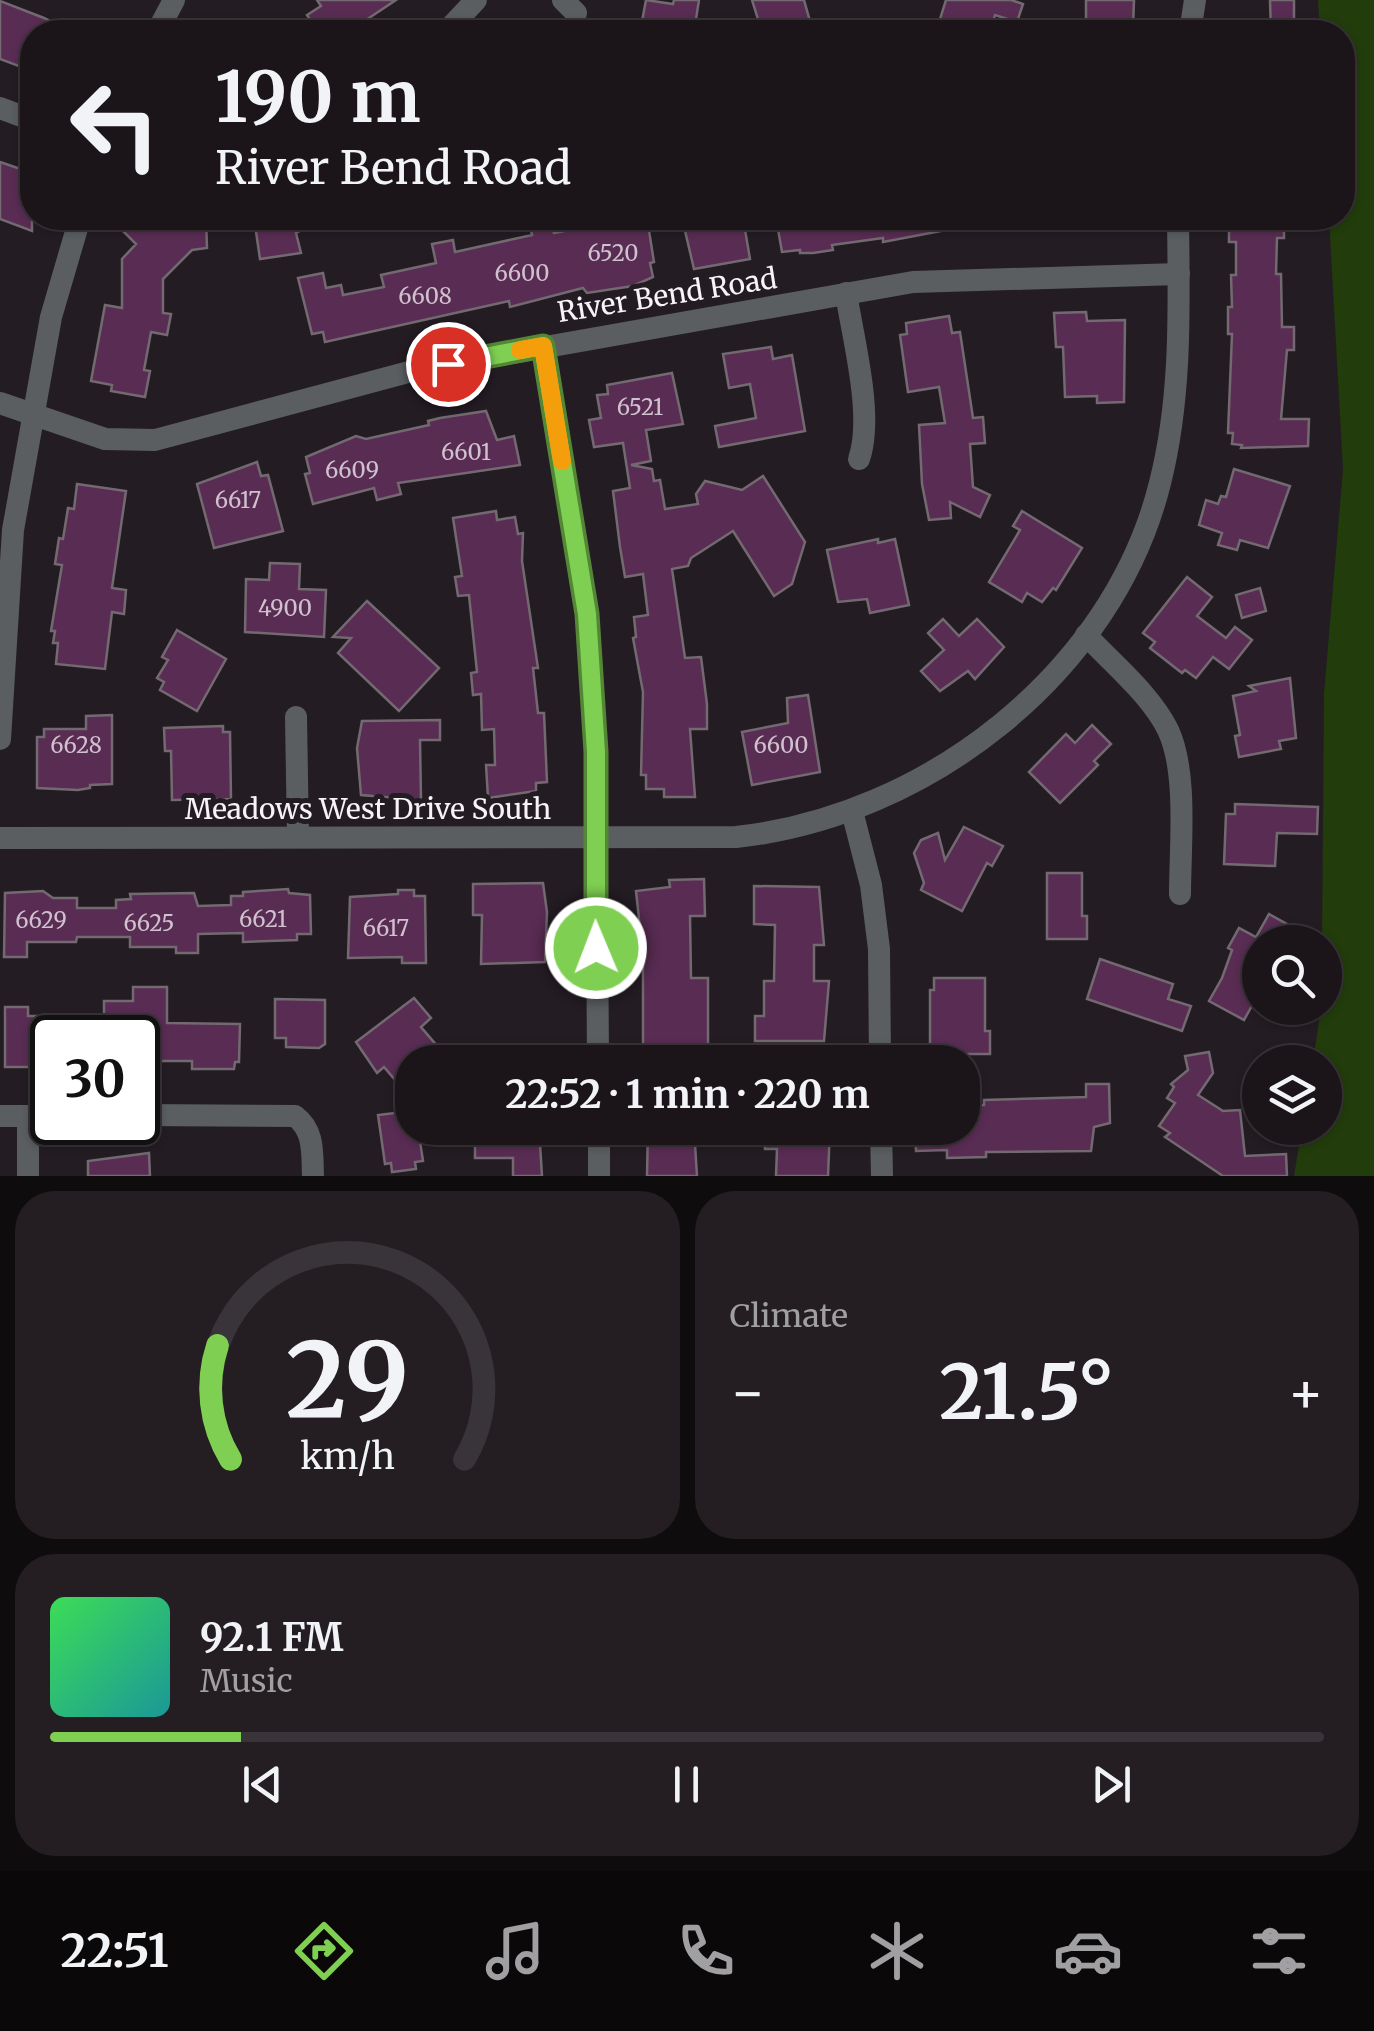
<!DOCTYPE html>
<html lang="en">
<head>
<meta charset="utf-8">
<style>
	:root { --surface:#1b151a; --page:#241e23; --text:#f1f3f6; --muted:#a09fa2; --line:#393439; --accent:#7fd052 }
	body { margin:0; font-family:Merriweather,serif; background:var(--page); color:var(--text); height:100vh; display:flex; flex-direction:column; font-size:38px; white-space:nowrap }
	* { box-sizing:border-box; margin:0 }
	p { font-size:32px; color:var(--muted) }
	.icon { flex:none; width:55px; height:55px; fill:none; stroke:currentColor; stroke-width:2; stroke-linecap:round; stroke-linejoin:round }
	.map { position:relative; height:1176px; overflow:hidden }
	.details { display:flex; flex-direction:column; gap:15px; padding:15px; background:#0f0c0e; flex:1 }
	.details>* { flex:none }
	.banner { position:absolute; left:20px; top:20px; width:1335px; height:210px; border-radius:40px; box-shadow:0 2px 8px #0004,0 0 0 2px var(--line); background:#1b151a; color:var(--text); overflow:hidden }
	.controls { position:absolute; left:1242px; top:925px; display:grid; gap:20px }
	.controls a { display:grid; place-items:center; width:100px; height:100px; border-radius:50%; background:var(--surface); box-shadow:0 2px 8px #0004,0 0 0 2px var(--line); font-size:50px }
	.speed { position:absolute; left:30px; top:1015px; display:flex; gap:20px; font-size:50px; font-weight:700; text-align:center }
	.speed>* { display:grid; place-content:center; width:130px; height:130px; border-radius:50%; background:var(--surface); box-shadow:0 2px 8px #0004,0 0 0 2px var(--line); line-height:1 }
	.speed .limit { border:5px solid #111; border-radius:15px; background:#fff; color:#111 }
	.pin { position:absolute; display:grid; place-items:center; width:85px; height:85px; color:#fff; margin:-42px; border:5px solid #fff; border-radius:50%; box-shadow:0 2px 10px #0007 }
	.me { position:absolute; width:110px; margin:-55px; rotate:359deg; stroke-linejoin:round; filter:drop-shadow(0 0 8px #0008) }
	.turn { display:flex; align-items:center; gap:35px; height:210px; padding:0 30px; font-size:45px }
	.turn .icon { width:130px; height:130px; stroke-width:2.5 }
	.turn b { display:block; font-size:70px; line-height:85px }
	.big { font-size:75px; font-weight:700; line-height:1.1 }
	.details .widget { flex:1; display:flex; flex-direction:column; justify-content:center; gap:15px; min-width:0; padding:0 35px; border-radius:40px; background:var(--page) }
	.details .dial { align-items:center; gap:0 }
	.dial svg { height:260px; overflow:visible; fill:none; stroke:var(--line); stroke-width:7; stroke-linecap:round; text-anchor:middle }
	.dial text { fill:var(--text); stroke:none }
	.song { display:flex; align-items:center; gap:30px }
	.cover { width:120px; height:120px; border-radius:15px; background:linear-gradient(135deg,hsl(130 70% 55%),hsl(180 70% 35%)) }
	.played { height:10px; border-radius:5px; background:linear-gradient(90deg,var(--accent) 15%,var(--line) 15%) }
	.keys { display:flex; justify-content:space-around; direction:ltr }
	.heat { display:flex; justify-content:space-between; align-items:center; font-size:55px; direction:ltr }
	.details .tiles { flex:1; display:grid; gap:15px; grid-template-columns:1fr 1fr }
	.widget:last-child { grid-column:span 2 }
	.trip { position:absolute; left:395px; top:1045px; width:585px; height:100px; border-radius:40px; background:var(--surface); box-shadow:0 2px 8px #0004,0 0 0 2px var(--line); font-weight:700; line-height:100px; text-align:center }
	.tab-bar { display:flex; height:160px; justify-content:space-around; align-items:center; background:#0b080a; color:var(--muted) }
	.tab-bar .icon { width:70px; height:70px }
	.tab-bar .active { color:var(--accent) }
	.tab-bar b { font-size:45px; color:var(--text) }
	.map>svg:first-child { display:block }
	.green { fill:#223c0c }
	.building { fill:#592c53; stroke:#736971; stroke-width:2.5 }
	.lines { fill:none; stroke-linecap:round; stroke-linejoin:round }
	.street { stroke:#5a5e61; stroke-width:22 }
	.route-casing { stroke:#538735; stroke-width:25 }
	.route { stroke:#7fd052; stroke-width:18 }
	.slow { stroke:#f59e0b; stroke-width:18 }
	.labels { text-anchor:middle; stroke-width:10; stroke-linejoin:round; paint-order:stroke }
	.number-label { font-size:22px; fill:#d0c1ce }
	.street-label { font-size:28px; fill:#f8f3f7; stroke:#241c23 }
</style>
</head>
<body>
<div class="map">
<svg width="1374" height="1176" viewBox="0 0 1374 1176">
	<rect width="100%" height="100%" fill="#241c23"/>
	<!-- green -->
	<path class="green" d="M 1318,0 L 1374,0 L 1374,1176 L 1294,1176 L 1302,1128 L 1325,1128 L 1325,1062 L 1313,1062 L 1321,1008 L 1325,1008 L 1325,942 L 1322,942 L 1324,694 L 1343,469 L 1329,218 L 1342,218 L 1342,32 L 1320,32 Z"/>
	<!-- building -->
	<g class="building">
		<path d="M 317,0 L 396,0 L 348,32 L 318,32 L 307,15 L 321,6 Z"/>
		<path d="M 646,0 L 673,4 L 674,0 L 699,0 L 694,32 L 640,32 Z"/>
		<path d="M 752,0 L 804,0 L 813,32 L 762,32 Z"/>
		<path d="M 946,0 L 1011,0 L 1023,4 L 1017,22 L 995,15 L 990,32 L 936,32 Z"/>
		<path d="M 1086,0 L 1134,0 L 1133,27 L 1092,31 L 1092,22 L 1086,22 Z"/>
		<path d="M 1270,0 L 1294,0 L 1294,32 L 1271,32 Z"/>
		<path d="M 0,1 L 44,18 L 72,32 L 32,32 L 32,71 L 0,59 Z"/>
		<path d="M 0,162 L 32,173 L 32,231 L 0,219 Z"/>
		<path d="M 133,218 L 140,218 L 152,229 L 164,218 L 206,219 L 207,248 L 192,250 L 163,279 L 163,313 L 171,314 L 167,335 L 151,332 L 144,370 L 150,371 L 145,397 L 111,391 L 112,385 L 91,381 L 105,305 L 122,308 L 122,259 L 136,244 L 122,230 Z"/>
		<path d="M 254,218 L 324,218 L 296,233 L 301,253 L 260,259 Z"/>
		<path d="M 548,218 L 554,233 L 629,218 L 647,218 L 654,262 L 650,263 L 653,277 L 633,286 L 587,293 L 583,288 L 510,307 L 509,301 L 325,342 L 323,332 L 312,334 L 298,278 L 323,273 L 326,288 L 341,285 L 343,295 L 384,287 L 381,275 L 436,263 L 432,244 L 453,240 L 455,252 L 532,235 L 529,222 Z"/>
		<path d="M 682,218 L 743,218 L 750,259 L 694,269 Z"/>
		<path d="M 776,218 L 961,218 L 962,227 L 883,242 L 883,238 L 832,245 L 833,250 L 813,253 L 800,253 L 800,250 L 782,252 Z"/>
		<path d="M 1229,218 L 1284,218 L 1284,238 L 1277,238 L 1276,274 L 1281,274 L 1282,327 L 1294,327 L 1294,350 L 1287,350 L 1281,419 L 1309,419 L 1308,446 L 1241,448 L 1242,445 L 1232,444 L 1233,433 L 1228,433 L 1232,334 L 1228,334 L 1228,307 L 1232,307 L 1231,275 L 1236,275 L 1236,242 L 1229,242 Z"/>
		<path d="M 1086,312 L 1087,321 L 1125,320 L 1124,402 L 1097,403 L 1097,396 L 1065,397 L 1063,347 L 1056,347 L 1054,313 Z"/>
		<path d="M 949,316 L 952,333 L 960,332 L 973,418 L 983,417 L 985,443 L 970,444 L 973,487 L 990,495 L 980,517 L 950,502 L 951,518 L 929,520 L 922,484 L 919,425 L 945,423 L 939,387 L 908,392 L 900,335 L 907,334 L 906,323 Z"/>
		<path d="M 771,347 L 773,359 L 792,355 L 805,431 L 719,447 L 715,426 L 756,418 L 750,384 L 729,388 L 723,354 Z"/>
		<path d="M 672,373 L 683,424 L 646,430 L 651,461 L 631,465 L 652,469 L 654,481 L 660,480 L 665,509 L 698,504 L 696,494 L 705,481 L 742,490 L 763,476 L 805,542 L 792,584 L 774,596 L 733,531 L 691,558 L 688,566 L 672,569 L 685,658 L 701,657 L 707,704 L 707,729 L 690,729 L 695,797 L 664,797 L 664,789 L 646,789 L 646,775 L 641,775 L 643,692 L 633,638 L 636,637 L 634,617 L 648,615 L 643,574 L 625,577 L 620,547 L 613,491 L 630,488 L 623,443 L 594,447 L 589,420 L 601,418 L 597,395 L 608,394 L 607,385 Z"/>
		<path d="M 486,411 L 497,440 L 514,436 L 520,465 L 398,483 L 401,494 L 377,500 L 374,488 L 313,504 L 305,474 L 310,473 L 306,457 L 356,436 L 366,439 L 429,425 L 428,421 L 440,418 Z"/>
		<path d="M 257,462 L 261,476 L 268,475 L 283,531 L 214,548 L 197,484 Z"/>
		<path d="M 1234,469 L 1290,486 L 1268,548 L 1240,540 L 1237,550 L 1218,545 L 1222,533 L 1199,525 L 1206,500 L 1218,504 L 1221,496 L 1226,497 Z"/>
		<path d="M 77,484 L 126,491 L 112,588 L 126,590 L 124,614 L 112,612 L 105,669 L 56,664 L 58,643 L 53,643 L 55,631 L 51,631 L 62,565 L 55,564 L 59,538 L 63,539 L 68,508 L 74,509 Z"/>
		<path d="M 496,511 L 497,520 L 515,517 L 518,534 L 523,533 L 522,561 L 538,668 L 533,668 L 538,713 L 544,713 L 547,782 L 536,783 L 536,791 L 488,798 L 486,765 L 495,765 L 494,729 L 482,730 L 481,694 L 473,695 L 471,673 L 477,672 L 469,595 L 458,596 L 455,577 L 462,576 L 453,518 Z"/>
		<path d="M 1022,511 L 1082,548 L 1056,590 L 1053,588 L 1042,602 L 1027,593 L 1022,602 L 989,582 L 1020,530 L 1013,526 Z"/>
		<path d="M 878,539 L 878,543 L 895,539 L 909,605 L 870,613 L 867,599 L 838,602 L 827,550 Z"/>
		<path d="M 270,563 L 300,564 L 299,589 L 326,590 L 324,637 L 245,632 L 246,579 L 269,580 Z"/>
		<path d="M 1187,577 L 1212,597 L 1197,616 L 1226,638 L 1235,627 L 1252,640 L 1229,669 L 1213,657 L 1196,678 L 1185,670 L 1182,673 L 1150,648 L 1155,642 L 1143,633 Z"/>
		<path d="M 1260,588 L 1266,611 L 1242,618 L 1236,595 Z"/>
		<path d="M 367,601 L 439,668 L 399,711 L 338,653 L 351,638 L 333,637 Z"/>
		<path d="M 943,619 L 959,636 L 977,619 L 1004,647 L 975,679 L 968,671 L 940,691 L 921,671 L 944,650 L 928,633 Z"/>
		<path d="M 177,630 L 226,659 L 197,711 L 160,690 L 164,682 L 157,678 L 168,660 L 162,657 Z"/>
		<path d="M 1290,678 L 1296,738 L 1279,741 L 1281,749 L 1239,757 L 1235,736 L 1240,735 L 1233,696 L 1256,691 L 1249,686 Z"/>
		<path d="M 808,695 L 820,772 L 752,785 L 742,732 L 788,723 L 787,698 Z"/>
		<path d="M 112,715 L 112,784 L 90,785 L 90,788 L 78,790 L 37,788 L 37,737 L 44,737 L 44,729 L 86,729 L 86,716 Z"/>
		<path d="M 440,720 L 440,740 L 420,740 L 421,800 L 361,795 L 357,748 L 362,721 Z"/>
		<path d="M 1092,725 L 1111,744 L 1094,761 L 1098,765 L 1060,803 L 1029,772 L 1066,734 L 1075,743 Z"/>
		<path d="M 223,726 L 223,732 L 230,732 L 231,799 L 172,800 L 171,751 L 165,751 L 164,728 Z"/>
		<path d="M 1235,804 L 1318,807 L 1317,834 L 1277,833 L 1275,866 L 1224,864 L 1226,814 L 1235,814 Z"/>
		<path d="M 964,827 L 1003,846 L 992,866 L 987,863 L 962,911 L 921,890 L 924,883 L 914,853 L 921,840 L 938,833 L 945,860 Z"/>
		<path d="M 1047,873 L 1082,873 L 1082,916 L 1087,916 L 1087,939 L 1047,939 Z"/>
		<path d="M 704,879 L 705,916 L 690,916 L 691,978 L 708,978 L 708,1055 L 643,1055 L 643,956 L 636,891 L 670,887 L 669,880 Z"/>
		<path d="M 543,883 L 547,912 L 545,962 L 481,964 L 482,915 L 473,915 L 473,884 Z"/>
		<path d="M 754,886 L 819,887 L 824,945 L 814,945 L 814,981 L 829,981 L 824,1041 L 755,1041 L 755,1016 L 764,1016 L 764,981 L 774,981 L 775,925 L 754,924 Z"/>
		<path d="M 288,889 L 289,893 L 310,895 L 311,934 L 297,934 L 297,940 L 243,942 L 243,933 L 198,934 L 198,953 L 176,953 L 176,947 L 130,947 L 130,937 L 77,937 L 76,942 L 27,942 L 27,957 L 4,957 L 5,893 L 43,891 L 53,898 L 77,898 L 77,908 L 116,908 L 116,900 L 131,899 L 130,894 L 194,893 L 198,906 L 231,905 L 231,896 L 243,896 L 243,892 Z"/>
		<path d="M 398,890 L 414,890 L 414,896 L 425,896 L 426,963 L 402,963 L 402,957 L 348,958 L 350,897 L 398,894 Z"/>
		<path d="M 1269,914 L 1296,929 L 1289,942 L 1260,942 L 1260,976 L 1253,990 L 1259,993 L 1244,1020 L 1209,1001 L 1222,978 L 1232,950 L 1228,948 L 1239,928 L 1256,937 Z"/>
		<path d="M 1100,959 L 1173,984 L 1168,999 L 1191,1006 L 1182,1031 L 1087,999 Z"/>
		<path d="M 934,978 L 985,978 L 985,1031 L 990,1031 L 990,1054 L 930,1054 L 930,990 L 934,990 Z"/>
		<path d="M 133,987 L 167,987 L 167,1023 L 240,1024 L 239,1062 L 235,1062 L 234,1069 L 192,1069 L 192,1061 L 138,1061 L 138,1038 L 104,1038 L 104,1001 L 133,1001 Z"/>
		<path d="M 414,998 L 431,1018 L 421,1027 L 451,1062 L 412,1062 L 412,1100 L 384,1067 L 377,1073 L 356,1042 Z"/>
		<path d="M 275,999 L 325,1000 L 325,1044 L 319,1048 L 286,1047 L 286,1038 L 275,1038 Z"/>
		<path d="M 5,1007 L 28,1007 L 28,1016 L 49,1016 L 52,1067 L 5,1067 Z"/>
		<path d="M 1209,1052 L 1213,1073 L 1198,1095 L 1223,1111 L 1240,1110 L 1245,1156 L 1286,1154 L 1287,1176 L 1223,1176 L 1165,1137 L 1170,1133 L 1159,1126 L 1175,1103 L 1167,1098 L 1174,1087 L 1171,1084 L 1188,1070 L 1185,1056 Z"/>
		<path d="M 1086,1084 L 1109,1084 L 1110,1123 L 1094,1127 L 1091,1151 L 986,1152 L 986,1157 L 947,1158 L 947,1150 L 916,1151 L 915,1128 L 962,1128 L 962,1106 L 984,1105 L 984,1100 L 1086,1097 Z"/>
		<path d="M 412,1111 L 412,1128 L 418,1128 L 423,1161 L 415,1162 L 416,1169 L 392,1172 L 391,1163 L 385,1164 L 378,1115 Z"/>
		<path d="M 496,1128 L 539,1128 L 542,1176 L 513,1176 L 513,1158 L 475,1158 L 475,1139 L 496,1139 Z"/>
		<path d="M 648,1128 L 694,1128 L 697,1176 L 647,1176 Z"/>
		<path d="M 765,1128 L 830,1128 L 828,1176 L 776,1176 L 777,1149 L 765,1149 Z"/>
		<path d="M 149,1153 L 150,1176 L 88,1176 L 88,1161 Z"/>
	</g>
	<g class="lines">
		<!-- street -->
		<g class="street">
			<path d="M 563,0 L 576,13"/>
			<path d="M 157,32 L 174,0"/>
			<path d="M 446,32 L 476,0"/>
			<path d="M 1190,32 L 1195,0"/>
			<path d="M 0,108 L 32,120"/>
			<path d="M 846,293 C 853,339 874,416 859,459"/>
			<path d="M 543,345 L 587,614 L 596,752 L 598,1062"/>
			<path d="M 0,403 L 105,439 L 155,440 L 416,370 L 913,282 L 1179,274"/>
			<path d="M 1086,635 C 1113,664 1151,695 1168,730 C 1188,772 1180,847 1180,894"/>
			<path d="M 296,717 L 298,837"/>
			<path d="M 0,739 L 13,530 L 51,317 L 80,218"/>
			<path d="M 852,811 L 871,885 L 879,949 L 880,1062"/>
			<path d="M 0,838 L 736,837 C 926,817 1113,673 1160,483 C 1182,396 1179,306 1178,218"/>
			<path d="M 138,1115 L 295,1116 C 315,1131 312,1154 313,1176"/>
			<path d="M 0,1116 L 52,1116"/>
			<path d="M 28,1116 L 28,1176"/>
			<path d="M 599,1128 L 599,1176"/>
			<path d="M 881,1128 L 882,1176"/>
		</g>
	</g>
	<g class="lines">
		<!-- route casing -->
		<g class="route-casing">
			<path id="route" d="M 448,364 L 543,346 L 587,614 L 596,752 L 596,948"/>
		</g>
		<!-- route -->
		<use href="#route" class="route"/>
		<!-- slow -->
		<path class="slow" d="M 520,350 L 543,346 L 562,461"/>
	</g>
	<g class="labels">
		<!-- number labels -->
		<g class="number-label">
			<text x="613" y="261">6520</text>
			<text x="522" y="281">6600</text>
			<text x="425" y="304">6608</text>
			<text x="640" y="415">6521</text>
			<text x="466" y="460">6601</text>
			<text x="352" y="478">6609</text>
			<text x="238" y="508">6617</text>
			<text x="285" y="616">4900</text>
			<text x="76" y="753">6628</text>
			<text x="781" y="753">6600</text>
			<text x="263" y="927">6621</text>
			<text x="41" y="928">6629</text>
			<text x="149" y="931">6625</text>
			<text x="386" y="936">6617</text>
		</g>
		<!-- street labels -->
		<g class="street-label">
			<text transform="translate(667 295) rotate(-9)" y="10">River Bend Road</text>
			<text x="368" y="819">Meadows West Drive South</text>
		</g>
	</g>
</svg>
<div class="controls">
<a><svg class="icon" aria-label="search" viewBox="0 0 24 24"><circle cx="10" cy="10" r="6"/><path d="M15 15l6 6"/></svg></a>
<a><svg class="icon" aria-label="layers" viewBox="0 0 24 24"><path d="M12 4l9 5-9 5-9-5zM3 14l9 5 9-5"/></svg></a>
</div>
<div class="speed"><div class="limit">30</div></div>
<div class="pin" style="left:448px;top:364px;background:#d93025"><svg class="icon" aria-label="arrive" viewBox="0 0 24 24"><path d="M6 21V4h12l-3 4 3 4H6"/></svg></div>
<svg class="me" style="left:596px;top:948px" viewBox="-20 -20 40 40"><circle r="17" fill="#7fd052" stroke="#fff" stroke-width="3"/><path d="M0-11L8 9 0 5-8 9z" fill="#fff"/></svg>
<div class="trip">22:52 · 1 min · 220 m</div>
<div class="banner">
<div class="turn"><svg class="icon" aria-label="left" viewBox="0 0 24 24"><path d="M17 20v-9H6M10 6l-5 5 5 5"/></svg><div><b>190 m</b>River Bend Road</div></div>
</div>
</div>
<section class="details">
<div class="tiles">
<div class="widget dial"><svg viewBox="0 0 100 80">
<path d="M14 69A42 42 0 1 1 86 69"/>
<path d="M14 69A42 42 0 0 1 10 34" stroke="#7fd052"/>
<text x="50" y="56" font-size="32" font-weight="700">29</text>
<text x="50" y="72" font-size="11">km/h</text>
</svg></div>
<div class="widget"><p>Climate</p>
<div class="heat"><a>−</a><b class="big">21.5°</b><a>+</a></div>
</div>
<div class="widget">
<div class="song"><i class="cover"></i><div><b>92.1 FM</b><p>Music</p></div></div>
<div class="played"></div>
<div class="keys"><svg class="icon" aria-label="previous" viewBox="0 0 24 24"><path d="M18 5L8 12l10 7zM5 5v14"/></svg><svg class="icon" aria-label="pause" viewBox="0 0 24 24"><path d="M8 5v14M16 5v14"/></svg><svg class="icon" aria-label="next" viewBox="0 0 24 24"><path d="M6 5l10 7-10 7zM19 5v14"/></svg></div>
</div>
</div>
</section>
<nav class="tab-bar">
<b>22:51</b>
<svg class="icon active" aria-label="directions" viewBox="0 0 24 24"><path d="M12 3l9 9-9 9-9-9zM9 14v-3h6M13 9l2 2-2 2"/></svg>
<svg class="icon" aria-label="music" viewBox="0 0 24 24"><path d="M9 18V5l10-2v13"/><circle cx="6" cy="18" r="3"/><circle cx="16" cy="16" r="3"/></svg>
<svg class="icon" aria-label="phone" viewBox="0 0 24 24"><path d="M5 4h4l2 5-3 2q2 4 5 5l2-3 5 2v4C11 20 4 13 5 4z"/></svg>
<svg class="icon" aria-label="climate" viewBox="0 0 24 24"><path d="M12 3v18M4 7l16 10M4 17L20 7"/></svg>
<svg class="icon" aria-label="car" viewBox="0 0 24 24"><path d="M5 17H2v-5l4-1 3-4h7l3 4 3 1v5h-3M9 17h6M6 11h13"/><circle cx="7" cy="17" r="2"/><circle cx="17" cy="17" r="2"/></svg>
<svg class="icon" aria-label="filters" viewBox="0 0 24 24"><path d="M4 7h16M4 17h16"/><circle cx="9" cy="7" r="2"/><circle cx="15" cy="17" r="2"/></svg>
</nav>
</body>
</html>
